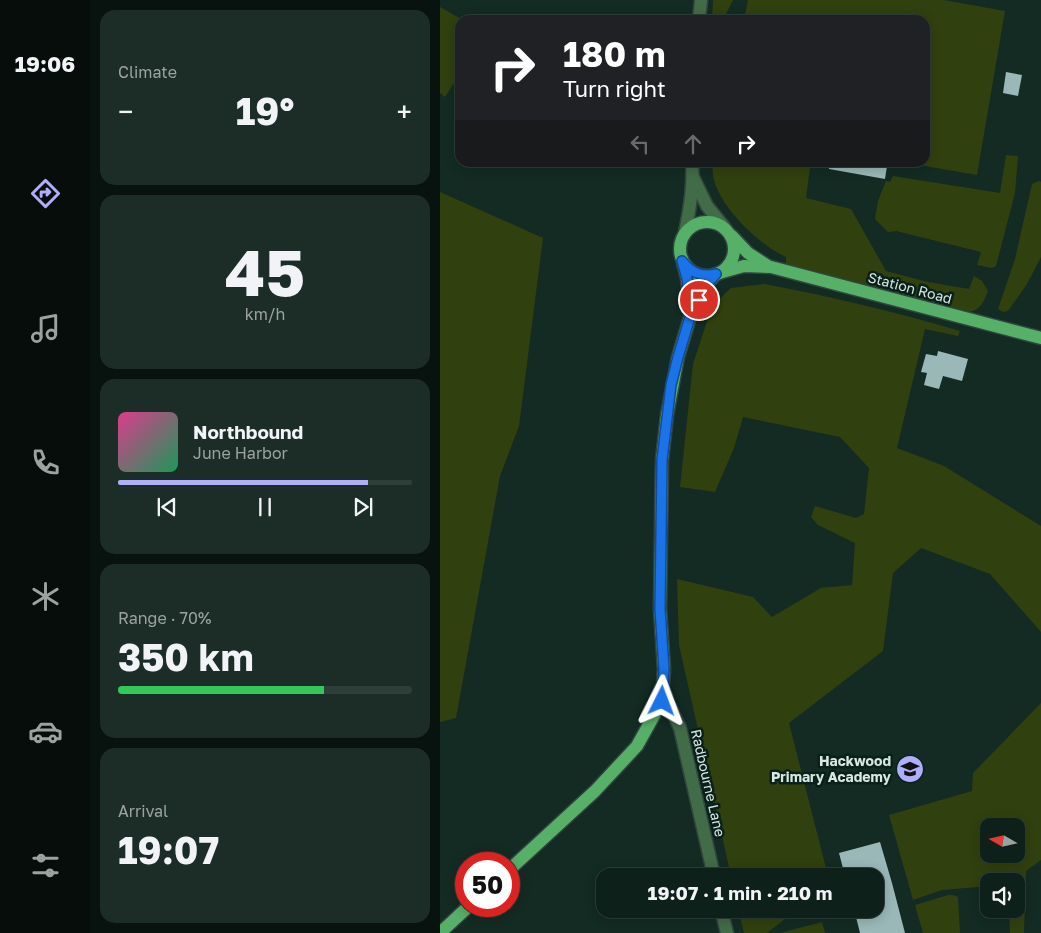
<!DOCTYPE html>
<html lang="en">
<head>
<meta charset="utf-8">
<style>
	:root { --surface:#0e201a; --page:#1c2d27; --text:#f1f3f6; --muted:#9ba3a2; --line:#2e3e39; --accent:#afaefa }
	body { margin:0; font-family:"Golos Text",sans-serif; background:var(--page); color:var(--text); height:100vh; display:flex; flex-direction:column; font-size:19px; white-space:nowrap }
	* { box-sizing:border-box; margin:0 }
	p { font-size:16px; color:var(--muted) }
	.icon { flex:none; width:28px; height:28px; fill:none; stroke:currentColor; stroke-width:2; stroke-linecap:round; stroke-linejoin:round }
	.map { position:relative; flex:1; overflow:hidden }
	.side { display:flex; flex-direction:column; gap:10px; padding:10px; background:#08120e; width:350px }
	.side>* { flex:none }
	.guide { position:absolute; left:15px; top:15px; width:475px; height:152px; border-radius:15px; box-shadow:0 2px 12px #0003,0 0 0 1px var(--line); background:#202124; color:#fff; overflow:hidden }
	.needle { width:32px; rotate:279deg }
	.buttons { position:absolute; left:540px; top:818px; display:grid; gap:10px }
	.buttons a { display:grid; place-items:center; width:45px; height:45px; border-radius:10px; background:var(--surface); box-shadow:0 2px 12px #0003,0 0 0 1px var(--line); font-size:25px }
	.speed { position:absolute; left:15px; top:852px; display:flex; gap:10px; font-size:25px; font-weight:700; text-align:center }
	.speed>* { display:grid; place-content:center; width:65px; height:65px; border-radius:50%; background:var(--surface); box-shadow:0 2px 12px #0003,0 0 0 1px var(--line); line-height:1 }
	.speed .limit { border:8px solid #d22; background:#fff; color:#111 }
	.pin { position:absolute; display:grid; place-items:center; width:42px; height:42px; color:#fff; margin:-21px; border:2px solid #fff; border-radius:50%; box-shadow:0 1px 5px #0007 }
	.me { position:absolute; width:55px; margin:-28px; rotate:3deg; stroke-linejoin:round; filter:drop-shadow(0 0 4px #0008) }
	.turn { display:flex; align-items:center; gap:18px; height:105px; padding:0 25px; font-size:22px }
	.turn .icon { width:65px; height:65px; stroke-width:2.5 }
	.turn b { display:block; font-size:35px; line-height:42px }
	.lanes { display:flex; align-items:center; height:48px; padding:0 25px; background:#0003; justify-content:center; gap:25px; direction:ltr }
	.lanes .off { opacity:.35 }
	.big { font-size:38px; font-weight:700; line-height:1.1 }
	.side .tile { flex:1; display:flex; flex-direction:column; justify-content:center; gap:8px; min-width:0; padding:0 18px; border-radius:15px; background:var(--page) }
	.side .dial { align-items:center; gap:0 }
	.dial b { font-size:65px; line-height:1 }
	.song { display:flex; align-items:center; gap:15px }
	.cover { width:60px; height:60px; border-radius:8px; background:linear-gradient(135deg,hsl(330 70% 55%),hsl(150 70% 35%)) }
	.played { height:5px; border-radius:2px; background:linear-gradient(90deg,var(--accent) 85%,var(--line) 85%) }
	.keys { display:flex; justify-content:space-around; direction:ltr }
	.heat { display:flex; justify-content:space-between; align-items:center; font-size:28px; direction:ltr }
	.charge { height:8px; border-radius:4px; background:linear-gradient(90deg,#34c759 70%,var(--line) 0) }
	.trip { position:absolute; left:156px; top:868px; width:288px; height:50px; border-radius:15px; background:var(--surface); box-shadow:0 2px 12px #0003,0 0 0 1px var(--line); font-weight:700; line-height:50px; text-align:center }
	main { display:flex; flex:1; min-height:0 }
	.menu { display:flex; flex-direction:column; width:90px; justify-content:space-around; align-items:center; background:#060d0a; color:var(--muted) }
	.menu .icon { width:35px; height:35px }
	.menu .on { color:var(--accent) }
	.menu b { font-size:22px; color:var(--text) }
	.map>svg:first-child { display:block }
	.green { fill:#31400f; fill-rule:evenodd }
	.building { fill:#99b8b7 }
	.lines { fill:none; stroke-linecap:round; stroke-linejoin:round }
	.minor-casing { stroke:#2f453e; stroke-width:15 }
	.major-casing { stroke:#2f453e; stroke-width:15 }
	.minor { stroke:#426b48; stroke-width:12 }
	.major { stroke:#57b067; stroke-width:12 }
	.route-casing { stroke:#114b97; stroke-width:12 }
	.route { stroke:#1a73e8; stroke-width:9 }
	.labels { text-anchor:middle; stroke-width:5; stroke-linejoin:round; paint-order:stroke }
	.street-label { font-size:14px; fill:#d9e7e1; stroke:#09211a }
	.poi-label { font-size:14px; font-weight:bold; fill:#d9e7e1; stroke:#09211a; text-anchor:end }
</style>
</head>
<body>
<main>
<nav class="menu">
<b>19:06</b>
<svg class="icon on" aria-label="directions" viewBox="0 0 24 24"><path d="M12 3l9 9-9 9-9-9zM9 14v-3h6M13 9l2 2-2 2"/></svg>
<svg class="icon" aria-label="music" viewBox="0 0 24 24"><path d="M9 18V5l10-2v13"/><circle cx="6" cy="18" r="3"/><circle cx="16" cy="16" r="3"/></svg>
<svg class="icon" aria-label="phone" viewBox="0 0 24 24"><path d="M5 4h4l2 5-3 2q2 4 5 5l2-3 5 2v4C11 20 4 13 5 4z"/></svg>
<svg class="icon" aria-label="climate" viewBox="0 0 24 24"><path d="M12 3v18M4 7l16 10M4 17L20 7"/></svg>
<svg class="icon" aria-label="car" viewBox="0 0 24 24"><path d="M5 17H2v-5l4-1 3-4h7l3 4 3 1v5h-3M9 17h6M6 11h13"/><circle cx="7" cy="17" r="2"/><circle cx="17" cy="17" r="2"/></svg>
<svg class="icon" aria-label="filters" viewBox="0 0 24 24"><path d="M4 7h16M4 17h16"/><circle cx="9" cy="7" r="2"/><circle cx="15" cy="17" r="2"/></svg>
</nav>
<section class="side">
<div class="tile"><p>Climate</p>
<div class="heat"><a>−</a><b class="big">19°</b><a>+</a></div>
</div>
<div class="tile dial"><b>45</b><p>km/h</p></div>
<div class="tile">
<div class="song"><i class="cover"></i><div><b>Northbound</b><p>June Harbor</p></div></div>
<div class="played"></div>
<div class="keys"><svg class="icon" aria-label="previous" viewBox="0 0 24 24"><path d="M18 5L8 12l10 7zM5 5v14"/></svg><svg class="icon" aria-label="pause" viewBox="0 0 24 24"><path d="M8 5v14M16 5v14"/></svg><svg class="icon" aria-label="next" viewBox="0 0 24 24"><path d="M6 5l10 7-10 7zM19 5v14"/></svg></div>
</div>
<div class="tile"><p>Range · 70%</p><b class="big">350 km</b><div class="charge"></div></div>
<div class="tile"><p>Arrival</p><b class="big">19:07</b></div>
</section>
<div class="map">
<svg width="601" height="933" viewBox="0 0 601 933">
	<rect width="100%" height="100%" fill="#132b23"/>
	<!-- green -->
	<g class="green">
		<path d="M 273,0 L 293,0 L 283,20 L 272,20 Z"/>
		<path d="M 308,0 L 504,0 L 565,11 L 537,175 L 467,163 L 485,162 L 485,20 L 304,20 Z"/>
		<path d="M 0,7 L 23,20 L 20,20 L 20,74 L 5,97 L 0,93 Z"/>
		<path d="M 566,155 L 578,156 L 575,193 L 556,266 L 552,268 L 537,265 L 541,252 L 456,231 L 448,232 L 435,219 L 438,201 L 446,181 L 450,182 L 453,176 L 560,193 Z"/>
		<path d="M 273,163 L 363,163 L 363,167 L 370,168 L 366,198 L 411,209 L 446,271 L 488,282 L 529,289 L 534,276 L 542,281 L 548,291 C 544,301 541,310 529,312 L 346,264 L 346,257 C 317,244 267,197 273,163 Z"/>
		<path d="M 599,181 L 601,182 L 601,257 L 587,284 L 568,311 L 563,312 L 558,309 L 575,259 L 592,184 Z"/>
		<path d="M 0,192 L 103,238 L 79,426 L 60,476 L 16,718 L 0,722 Z"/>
		<path d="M 324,284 C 390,296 456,312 520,331 L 518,336 L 485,329 L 457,448 L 504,466 L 601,526 L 601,632 L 550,574 L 481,548 L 453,573 L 443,651 L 349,723 L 388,876 L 291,876 L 239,645 L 237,579 L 313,597 L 332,617 L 381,588 L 412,585 L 415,543 L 378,525 L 371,517 L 375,506 L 416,518 L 424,514 L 429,468 L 400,437 L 303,417 L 294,448 L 275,492 L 240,487 L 253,364 L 272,306 L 291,288 Z"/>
		<path d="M 601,703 L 601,860 L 586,871 L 584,933 L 570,933 L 569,909 L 576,909 L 576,881 L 549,881 L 549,886 L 502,890 L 473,900 L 449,815 L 532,791 L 533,773 ZM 549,826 L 576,826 L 576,854 L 549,854 Z"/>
		<path d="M 508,895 L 513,895 L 518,897 L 520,933 L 483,933 L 475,905 Z"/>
		<path d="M 298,909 L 358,909 L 327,933 L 304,933 Z"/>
		<path d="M 382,922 L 385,933 L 340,933 Z"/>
	</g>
	<!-- building -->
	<g class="building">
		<path d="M 566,72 L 582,75 L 578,96 L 563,93 Z"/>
		<path d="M 389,162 L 426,162 L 447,166 L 445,179 L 389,169 Z"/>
		<path d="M 498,351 L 528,359 L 522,381 L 503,376 L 499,389 L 484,385 L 487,373 L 481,372 L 486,354 L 497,356 Z"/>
		<path d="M 440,842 L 452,883 L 465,933 L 420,933 L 414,909 L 435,909 L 435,876 L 405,876 L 399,853 Z"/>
	</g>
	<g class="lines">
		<!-- minor casing -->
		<g class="minor-casing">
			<g id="minor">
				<path d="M 259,20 L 261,0"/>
				<path d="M 253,177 L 267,206 L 285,228"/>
				<path d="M 245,232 C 250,209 254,186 252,162"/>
				<path d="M 222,701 L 230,707 L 240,728 L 274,876"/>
				<path d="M 281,909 L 287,933"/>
			</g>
		</g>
		<!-- major casing -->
		<g class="major-casing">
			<g id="major">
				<circle cx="267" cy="249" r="27"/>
				<path d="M 292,236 L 308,253 L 328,266"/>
				<path d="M 243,263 L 247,278 L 251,314"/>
				<path d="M 279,273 L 304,266 L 331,267 L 601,338"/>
				<path d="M 69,870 L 155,791 L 197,746 L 222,701 L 224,669 L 220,609 L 222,460 L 227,415 L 238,357 L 251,314 L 266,285 L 276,274"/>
				<path d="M 0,933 L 29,906"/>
			</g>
		</g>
		<!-- minor -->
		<use href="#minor" class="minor"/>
		<!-- major -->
		<use href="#major" class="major"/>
	</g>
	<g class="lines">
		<!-- route casing -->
		<g class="route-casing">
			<path id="route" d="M 222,701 L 224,669 L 220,609 L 222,460 L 231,385 L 238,357 L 251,314 L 247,278 L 242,261 C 251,273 261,277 276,274 L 266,285 L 259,300"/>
		</g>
		<!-- route -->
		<use href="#route" class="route"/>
	</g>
	<!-- icons -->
	<defs>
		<g id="school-disc" transform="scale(1.4375)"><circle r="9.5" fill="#afaefa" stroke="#09211a"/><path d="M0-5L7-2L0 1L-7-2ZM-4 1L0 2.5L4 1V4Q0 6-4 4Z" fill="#111"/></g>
	</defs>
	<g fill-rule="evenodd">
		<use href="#school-disc" x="470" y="769"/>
	</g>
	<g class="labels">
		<!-- street labels -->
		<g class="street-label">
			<text transform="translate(470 288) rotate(15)" y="5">Station Road</text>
			<text transform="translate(268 783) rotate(77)" y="5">Radbourne Lane</text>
		</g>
		<!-- poi labels -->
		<g class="poi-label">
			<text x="451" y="766">Hackwood<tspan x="451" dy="16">Primary Academy</tspan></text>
		</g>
	</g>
</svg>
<div class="buttons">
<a><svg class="needle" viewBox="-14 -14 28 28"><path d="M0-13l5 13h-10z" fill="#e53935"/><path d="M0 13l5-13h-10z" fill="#9ba3a2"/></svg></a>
<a><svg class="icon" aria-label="sound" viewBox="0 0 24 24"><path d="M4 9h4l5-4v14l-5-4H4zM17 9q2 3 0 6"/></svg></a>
</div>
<div class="speed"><div class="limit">50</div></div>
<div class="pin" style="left:259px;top:300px;background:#d93025"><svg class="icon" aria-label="arrive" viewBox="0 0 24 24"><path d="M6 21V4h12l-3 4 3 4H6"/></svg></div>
<svg class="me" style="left:222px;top:701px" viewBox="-20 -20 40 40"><path d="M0-17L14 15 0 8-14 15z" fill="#1a73e8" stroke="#fff" stroke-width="4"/></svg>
<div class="trip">19:07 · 1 min · 210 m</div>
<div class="guide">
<div class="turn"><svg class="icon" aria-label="right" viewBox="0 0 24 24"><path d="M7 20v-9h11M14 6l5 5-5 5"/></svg><div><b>180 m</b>Turn right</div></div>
<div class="lanes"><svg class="icon off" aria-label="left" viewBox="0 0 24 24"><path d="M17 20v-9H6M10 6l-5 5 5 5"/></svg><svg class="icon off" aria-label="ahead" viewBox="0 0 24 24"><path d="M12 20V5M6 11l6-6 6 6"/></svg><svg class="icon" aria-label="right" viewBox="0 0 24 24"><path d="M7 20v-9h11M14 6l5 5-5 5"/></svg></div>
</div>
</div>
</main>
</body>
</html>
